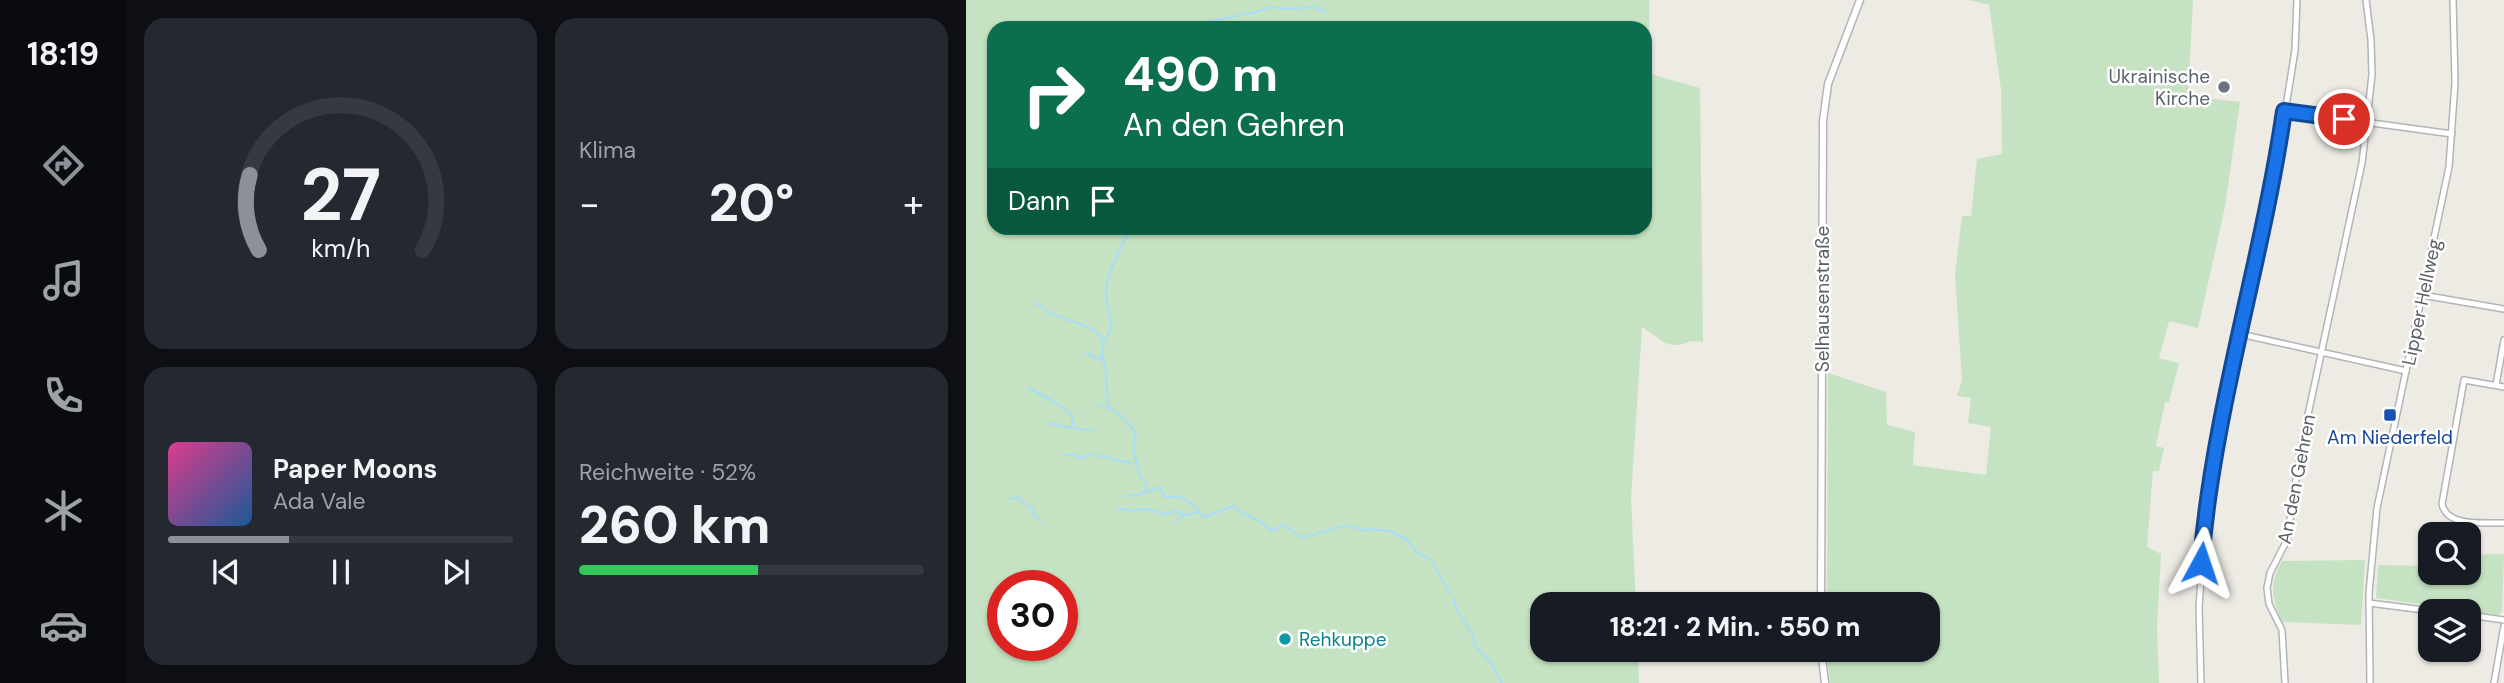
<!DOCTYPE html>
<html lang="de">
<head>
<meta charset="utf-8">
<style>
	:root { --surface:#171b24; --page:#242831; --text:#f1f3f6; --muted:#9ea1a6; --line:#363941; --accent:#8c9099 }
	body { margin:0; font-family:"DM Sans",sans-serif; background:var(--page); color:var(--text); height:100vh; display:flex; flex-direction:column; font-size:26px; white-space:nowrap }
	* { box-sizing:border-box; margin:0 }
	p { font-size:23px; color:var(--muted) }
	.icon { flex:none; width:38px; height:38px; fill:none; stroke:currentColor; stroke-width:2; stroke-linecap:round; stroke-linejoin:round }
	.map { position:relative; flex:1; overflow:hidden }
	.panel { display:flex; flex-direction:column; gap:18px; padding:18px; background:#0d0f14; width:840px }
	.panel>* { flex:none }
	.top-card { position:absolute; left:21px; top:21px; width:665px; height:214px; border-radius:21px; box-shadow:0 2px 5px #0004; background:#0b6e4f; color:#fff; overflow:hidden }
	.buttons { position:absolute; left:1452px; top:522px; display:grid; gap:14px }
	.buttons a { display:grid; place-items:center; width:63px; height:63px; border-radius:14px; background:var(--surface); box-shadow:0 2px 5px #0004; font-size:35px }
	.speed { position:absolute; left:21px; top:570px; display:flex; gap:14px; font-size:35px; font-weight:700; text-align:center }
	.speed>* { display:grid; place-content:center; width:91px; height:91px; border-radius:50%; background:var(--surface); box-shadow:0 2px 5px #0004; line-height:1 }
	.speed .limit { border:10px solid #d22; background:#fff; color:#111 }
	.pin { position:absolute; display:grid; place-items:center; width:60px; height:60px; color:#fff; margin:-30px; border:4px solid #fff; border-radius:50%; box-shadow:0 2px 7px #0007 }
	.me { position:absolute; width:77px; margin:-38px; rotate:5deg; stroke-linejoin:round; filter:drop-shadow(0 0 5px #0008) }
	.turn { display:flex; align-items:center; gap:24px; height:147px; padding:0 21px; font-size:32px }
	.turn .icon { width:91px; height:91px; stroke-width:2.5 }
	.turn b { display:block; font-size:49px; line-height:60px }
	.then { display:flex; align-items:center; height:66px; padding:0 21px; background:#0003; gap:14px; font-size:26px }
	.big { font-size:52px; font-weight:800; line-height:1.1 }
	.panel .widget { flex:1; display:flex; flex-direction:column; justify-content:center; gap:10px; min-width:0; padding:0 24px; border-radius:21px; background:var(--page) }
	.panel .dial { align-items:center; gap:0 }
	.dial svg { height:182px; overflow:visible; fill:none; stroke:var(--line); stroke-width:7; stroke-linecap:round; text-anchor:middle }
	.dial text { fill:var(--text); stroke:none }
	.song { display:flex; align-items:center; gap:21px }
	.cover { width:84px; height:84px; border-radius:10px; background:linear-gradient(135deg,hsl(330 70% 55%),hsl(210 70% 35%)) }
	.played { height:7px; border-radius:4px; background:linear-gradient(90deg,var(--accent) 35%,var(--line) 35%) }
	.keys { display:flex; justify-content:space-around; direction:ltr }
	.heat { display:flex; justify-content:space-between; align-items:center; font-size:38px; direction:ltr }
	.charge { height:10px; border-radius:5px; background:linear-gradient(90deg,#34c759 52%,var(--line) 0) }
	.panel .tiles { flex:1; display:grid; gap:18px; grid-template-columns:repeat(2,1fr) }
	.trip { position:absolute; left:564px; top:592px; width:410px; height:70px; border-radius:21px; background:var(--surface); box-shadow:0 2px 5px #0004; font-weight:800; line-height:70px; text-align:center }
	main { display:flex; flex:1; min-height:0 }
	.menu { display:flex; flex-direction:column; width:126px; justify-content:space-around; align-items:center; background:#090b0e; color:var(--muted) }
	.menu .icon { width:49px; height:49px }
	.menu .current { color:var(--accent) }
	.menu b { font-size:32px; color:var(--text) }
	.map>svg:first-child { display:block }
	.green { fill:#c5e3c2; fill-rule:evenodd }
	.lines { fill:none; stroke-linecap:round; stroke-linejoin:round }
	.stream { stroke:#a9dcf8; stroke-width:2 }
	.minor-casing { stroke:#b1b5b8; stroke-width:8 }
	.tertiary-casing { stroke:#b1b5b8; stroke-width:9 }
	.minor { stroke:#fff; stroke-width:5 }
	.tertiary { stroke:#fff; stroke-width:6 }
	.route-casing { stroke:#114b97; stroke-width:18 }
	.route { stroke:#1a73e8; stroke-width:12 }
	.worship-dot { fill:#6b7280; stroke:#fff; stroke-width:2.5 }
	.transit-dot { fill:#1a4fb4; stroke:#fff; stroke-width:2.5 }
	.culture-dot { fill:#0f9aa8; stroke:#fff; stroke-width:2.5 }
	.labels { text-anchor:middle; stroke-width:5; stroke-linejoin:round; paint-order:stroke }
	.worship-label { font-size:19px; fill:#5b616d; stroke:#fff; text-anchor:end }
	.street-label { font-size:19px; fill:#5c6063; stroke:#fff }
	.transit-label { font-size:19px; fill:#164399; stroke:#fff }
	.culture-label { font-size:19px; fill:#0d838f; stroke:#fff; text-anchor:start }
</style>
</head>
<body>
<main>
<nav class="menu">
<b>18:19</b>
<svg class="icon current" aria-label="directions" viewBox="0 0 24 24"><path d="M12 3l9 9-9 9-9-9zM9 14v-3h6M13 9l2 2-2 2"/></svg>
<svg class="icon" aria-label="music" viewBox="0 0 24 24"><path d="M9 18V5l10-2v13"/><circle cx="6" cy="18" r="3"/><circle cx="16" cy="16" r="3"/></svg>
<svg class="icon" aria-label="phone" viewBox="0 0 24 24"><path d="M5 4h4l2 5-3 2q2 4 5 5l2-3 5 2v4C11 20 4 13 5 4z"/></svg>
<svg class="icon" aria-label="climate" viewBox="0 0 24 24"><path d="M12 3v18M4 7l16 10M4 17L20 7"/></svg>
<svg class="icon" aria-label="car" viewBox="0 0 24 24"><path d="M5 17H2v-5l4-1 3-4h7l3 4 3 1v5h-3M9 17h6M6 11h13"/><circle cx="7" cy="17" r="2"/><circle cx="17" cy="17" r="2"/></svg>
</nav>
<section class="panel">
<div class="tiles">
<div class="widget dial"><svg viewBox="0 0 100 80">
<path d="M14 69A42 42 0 1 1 86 69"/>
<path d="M14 69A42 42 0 0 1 10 36" stroke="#8c9099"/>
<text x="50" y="56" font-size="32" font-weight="700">27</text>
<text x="50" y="72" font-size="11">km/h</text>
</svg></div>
<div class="widget"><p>Klima</p>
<div class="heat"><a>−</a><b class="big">20°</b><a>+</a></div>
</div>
<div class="widget">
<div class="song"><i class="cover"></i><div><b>Paper Moons</b><p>Ada Vale</p></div></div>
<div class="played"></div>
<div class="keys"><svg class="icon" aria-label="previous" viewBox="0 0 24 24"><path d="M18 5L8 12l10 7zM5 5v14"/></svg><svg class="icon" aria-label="pause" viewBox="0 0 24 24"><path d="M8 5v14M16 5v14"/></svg><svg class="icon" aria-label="next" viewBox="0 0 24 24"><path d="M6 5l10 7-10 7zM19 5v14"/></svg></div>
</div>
<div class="widget"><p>Reichweite · 52%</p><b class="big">260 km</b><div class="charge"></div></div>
</div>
</section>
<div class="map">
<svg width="1538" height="683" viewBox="0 0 1538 683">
	<rect width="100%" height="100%" fill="#edebe4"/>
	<!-- green -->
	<g class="green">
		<path d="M 0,0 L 683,0 L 684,74 L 734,88 L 737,342 C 720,339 721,345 708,345 C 696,344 685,332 676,327 L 665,498 L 670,604 L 576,604 L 576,649 L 672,649 L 673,683 L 0,683 ZM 679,28 L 679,228 L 28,228 L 28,28 ZM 37,586 L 96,586 L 96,646 L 37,646 Z"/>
		<path d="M 1003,0 L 1227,0 L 1222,96 L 1274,102 L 1259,207 L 1232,328 L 1203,321 L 1193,358 L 1213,363 L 1203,402 L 1199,402 L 1190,446 L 1198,448 L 1193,471 L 1187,471 L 1181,547 L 1195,554 L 1191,626 L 1193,683 L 864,683 L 861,649 L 961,649 L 961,604 L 861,604 L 862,373 L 920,392 L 921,425 L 949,432 L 947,465 L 1020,475 L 1025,427 L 1002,423 L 1005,398 L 991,396 L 996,380 L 989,274 L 996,216 L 1005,216 L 1011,159 L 1036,154 L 1035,89 L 1023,5 Z"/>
		<path d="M 1522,554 L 1538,554 L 1536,612 L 1532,615 L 1410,598 L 1412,565 L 1465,566 L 1465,572 L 1503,572 L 1503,557 Z"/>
		<path d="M 1399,560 L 1395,625 L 1317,622 C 1305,600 1303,583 1316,561 Z"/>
	</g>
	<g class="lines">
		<!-- stream -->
		<g class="stream">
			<path d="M 234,28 L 239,22 L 286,13 L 305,7 L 319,9 L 348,7 L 360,12"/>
			<path d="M 69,303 L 91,316 L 125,328 L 134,335 L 138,342 L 136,355 L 140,372 L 142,407"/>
			<path d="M 138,341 C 152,325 141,313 140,295 C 139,272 157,249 163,228"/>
			<path d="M 120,353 L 136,360"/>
			<path d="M 63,388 L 92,404 L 106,416 L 106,426"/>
			<path d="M 133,405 C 150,409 161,419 170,434 C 166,451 168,453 172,468 C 174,476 173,477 180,482 L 179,492"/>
			<path d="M 83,423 C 97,428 112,427 127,431"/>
			<path d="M 97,455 L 107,455 L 115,458 L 126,454 L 168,464"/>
			<path d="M 158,496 L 172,495 L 193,487 L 199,497 C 218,494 226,503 238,517 L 267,506 C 279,517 297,518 305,531 L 318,525 L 335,537 C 355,536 378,518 397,531 L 403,529 L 424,531 L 440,539 L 452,553 L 464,559 L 484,593"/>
			<path d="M 44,499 L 51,497 L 66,508 L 69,517 L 75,521"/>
			<path d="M 151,508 L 166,511 L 183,509 L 198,514 L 210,511 L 219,515"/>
			<path d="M 208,522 L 219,515 L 232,512"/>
			<path d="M 487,598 L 491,610 L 507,635 L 509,646 L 525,663 L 536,683"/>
		</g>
		<!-- minor casing -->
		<g class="minor-casing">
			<g id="minor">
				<path d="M 1318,111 L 1486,134"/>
				<path d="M 1456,295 L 1538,309"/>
				<path d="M 1274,334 L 1440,371"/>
				<path d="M 1530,385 L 1538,340"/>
				<path d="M 1538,387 L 1498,380 L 1476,504 C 1481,528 1519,522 1538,523"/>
				<path d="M 1403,603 L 1466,611"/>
				<path d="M 1503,615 L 1538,620"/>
				<path d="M 1235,683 L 1233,607 L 1241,498 L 1256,413 L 1308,182 L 1329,50 L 1331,0"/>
				<path d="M 1319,683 L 1316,630 L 1303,604 L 1301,588 L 1304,573 L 1321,540 L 1334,452 L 1396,163 L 1406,75 L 1405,40 L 1400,0"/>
				<path d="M 1404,683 L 1403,593 L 1411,508 L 1483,167 L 1489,83 L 1487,0"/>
				<path d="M 1528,683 L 1538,626"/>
			</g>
		</g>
		<!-- tertiary casing -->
		<g class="tertiary-casing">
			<g id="tertiary">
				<path d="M 855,604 L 857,121 L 862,84 L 894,0"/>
				<path d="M 855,649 L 859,683"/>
			</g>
		</g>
		<!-- minor -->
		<use href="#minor" class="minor"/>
		<!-- tertiary -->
		<use href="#tertiary" class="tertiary"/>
	</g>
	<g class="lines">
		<!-- route casing -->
		<g class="route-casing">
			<path id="route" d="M 1235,563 C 1247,410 1296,263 1318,111 L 1378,119"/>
		</g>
		<!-- route -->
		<use href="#route" class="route"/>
	</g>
	<!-- markers -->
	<circle class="worship-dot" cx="1258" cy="87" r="7"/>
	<rect class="transit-dot" x="1417" y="408" width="14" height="14" rx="3.5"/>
	<circle class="culture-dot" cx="319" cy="639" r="7"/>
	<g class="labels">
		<!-- worship labels -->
		<g class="worship-label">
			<text x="1244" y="83">Ukrainische<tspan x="1244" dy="22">Kirche</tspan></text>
		</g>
		<!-- street labels -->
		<g class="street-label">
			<text transform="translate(856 299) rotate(-90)" y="7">Selhausenstraße</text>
			<text transform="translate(1455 302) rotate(-78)" y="7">Lipper Hellweg</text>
			<text transform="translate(1330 479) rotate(-79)" y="7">An den Gehren</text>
		</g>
		<!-- transit labels -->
		<g class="transit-label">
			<text x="1424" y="444">Am Niederfeld</text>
		</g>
		<!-- culture labels -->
		<g class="culture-label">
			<text x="333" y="646">Rehkuppe</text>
		</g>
	</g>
</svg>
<div class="buttons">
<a><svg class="icon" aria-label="search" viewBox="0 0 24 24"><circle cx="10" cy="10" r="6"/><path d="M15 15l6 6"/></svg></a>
<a><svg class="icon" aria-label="layers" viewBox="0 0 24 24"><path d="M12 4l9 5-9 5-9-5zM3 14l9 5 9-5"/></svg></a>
</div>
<div class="speed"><div class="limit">30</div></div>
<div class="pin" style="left:1378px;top:119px;background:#d93025"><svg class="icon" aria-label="arrive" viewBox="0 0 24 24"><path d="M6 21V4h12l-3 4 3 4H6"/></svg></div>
<svg class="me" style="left:1235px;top:563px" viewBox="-20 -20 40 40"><path d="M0-17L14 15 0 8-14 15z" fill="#1a73e8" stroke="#fff" stroke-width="4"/></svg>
<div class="trip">18:21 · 2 Min. · 550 m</div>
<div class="top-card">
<div class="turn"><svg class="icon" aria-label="right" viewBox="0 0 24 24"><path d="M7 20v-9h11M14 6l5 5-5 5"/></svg><div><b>490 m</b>An den Gehren</div></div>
<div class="then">Dann<svg class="icon" aria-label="arrive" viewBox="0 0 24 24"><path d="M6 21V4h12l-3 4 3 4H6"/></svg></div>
</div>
</div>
</main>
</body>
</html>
